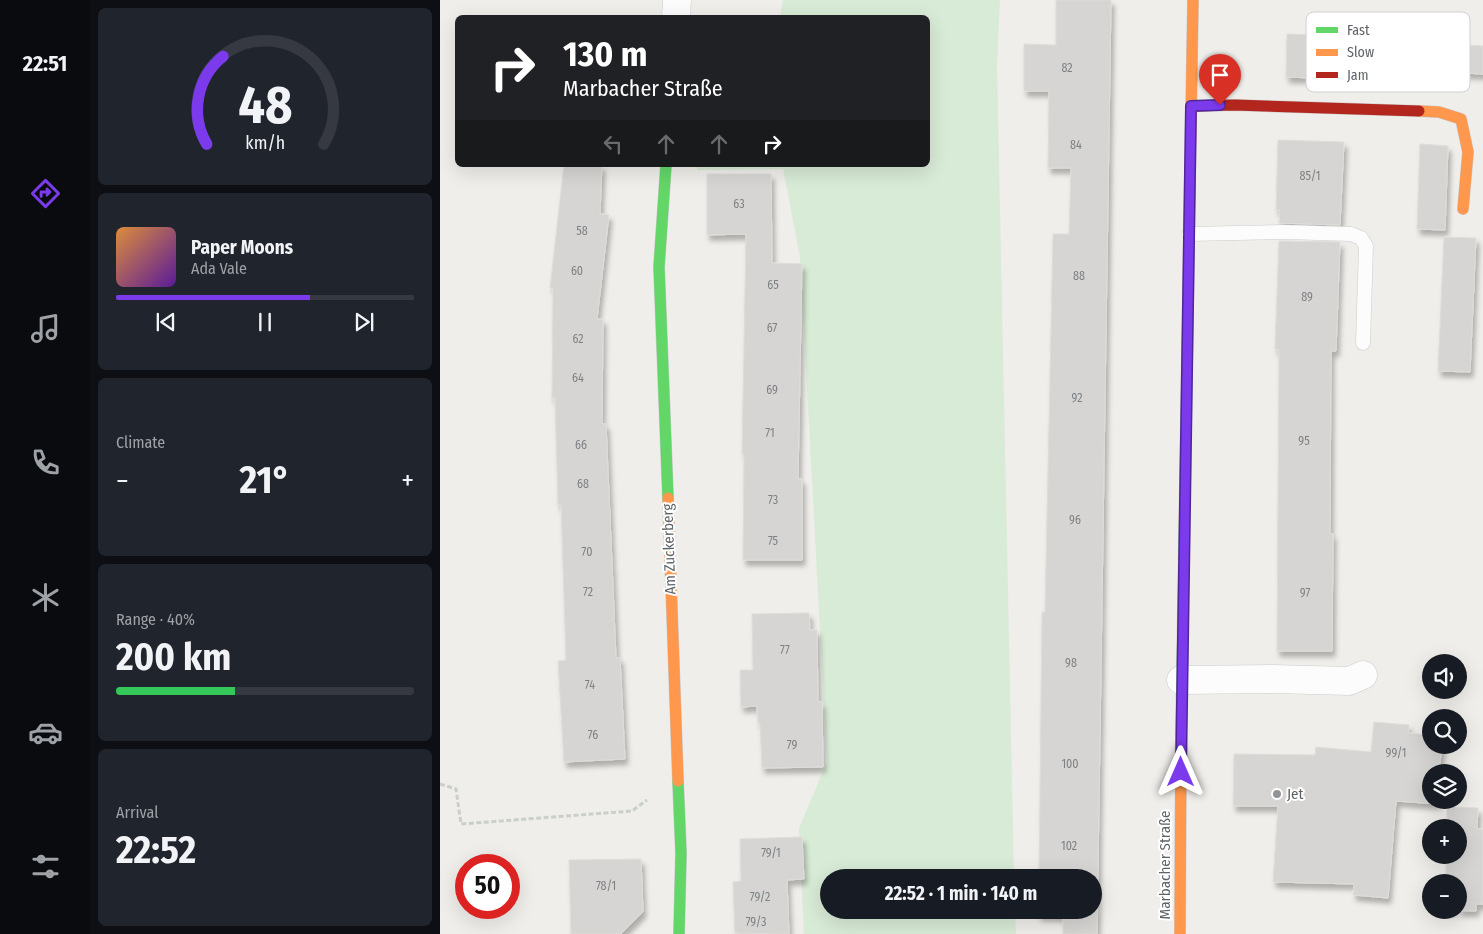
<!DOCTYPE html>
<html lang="en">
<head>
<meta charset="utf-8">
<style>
	:root { --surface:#171b24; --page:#20242c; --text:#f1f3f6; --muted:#9ea1a6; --line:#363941; --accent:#7c3aed }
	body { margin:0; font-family:"Fira Sans Condensed",sans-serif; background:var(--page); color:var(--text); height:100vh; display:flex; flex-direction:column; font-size:19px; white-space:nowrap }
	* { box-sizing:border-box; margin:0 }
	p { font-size:16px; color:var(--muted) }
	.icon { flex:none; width:28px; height:28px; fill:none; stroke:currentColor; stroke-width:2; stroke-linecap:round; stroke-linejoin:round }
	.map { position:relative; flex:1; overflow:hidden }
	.side { display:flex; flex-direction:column; gap:8px; padding:8px; background:#0d0f14; width:350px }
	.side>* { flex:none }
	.banner { position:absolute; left:15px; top:15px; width:475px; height:152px; border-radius:8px; box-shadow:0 5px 20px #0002; background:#202124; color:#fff; overflow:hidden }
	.buttons { position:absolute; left:982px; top:654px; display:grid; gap:10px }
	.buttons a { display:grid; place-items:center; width:45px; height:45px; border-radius:50%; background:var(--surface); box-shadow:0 5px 20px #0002; font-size:25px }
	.speed { position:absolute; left:15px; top:854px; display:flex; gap:10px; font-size:25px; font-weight:700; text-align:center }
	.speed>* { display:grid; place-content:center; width:65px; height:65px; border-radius:50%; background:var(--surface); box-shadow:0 5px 20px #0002; line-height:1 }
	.speed .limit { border:8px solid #d22; background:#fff; color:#111 }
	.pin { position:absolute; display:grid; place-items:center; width:42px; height:42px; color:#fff; margin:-51px -21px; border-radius:50% 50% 50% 0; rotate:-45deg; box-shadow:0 0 5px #0007 }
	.pin .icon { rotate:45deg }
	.me { position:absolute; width:55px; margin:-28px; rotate:0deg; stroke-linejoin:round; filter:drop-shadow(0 0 4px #0008) }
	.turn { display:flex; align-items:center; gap:18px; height:105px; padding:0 25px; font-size:22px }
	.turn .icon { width:65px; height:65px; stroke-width:2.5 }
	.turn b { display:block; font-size:35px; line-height:42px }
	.lanes { display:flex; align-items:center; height:48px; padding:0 25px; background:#0003; justify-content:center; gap:25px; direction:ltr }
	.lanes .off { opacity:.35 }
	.big { font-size:38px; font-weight:700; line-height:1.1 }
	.side .card { flex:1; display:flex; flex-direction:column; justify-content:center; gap:8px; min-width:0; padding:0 18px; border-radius:8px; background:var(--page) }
	.side .dial { align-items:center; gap:0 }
	.dial svg { height:130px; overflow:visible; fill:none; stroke:var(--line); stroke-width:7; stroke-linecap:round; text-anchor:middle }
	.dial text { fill:var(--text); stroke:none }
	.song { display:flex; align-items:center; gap:15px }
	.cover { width:60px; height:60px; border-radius:8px; background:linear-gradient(135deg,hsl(30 70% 55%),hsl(270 70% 35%)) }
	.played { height:5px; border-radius:2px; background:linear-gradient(90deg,var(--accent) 65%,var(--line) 65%) }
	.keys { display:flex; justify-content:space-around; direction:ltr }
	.heat { display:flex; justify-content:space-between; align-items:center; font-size:28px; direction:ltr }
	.charge { height:8px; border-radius:4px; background:linear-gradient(90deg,#34c759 40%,var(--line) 0) }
	.trip { position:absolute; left:380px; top:869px; width:282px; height:50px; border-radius:25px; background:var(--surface); box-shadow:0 5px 20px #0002; font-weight:700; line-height:50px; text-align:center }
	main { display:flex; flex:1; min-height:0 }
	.dock { display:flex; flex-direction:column; width:90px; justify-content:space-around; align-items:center; background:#090b0e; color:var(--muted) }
	.dock .icon { width:35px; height:35px }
	.dock .active { color:var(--accent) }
	.dock b { font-size:22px; color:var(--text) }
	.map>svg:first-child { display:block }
	.green { fill:#d8ebd6 }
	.building { fill:#d6d5d3; stroke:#deddd9; filter:url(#shadow) }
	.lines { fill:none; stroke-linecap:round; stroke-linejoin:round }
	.lane-casing { stroke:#cbcccc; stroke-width:15 }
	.street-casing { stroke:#cbcccc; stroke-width:29 }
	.fast-casing { stroke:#cacacb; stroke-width:12 }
	.slow-casing { stroke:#cacacb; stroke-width:12 }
	.jam-casing { stroke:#cacacb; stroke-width:12 }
	.path { stroke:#cacfcc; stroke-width:3; stroke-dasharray:5 2.5; stroke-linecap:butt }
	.lane { stroke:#fdfcfc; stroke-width:14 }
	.street { stroke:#fdfcfc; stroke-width:28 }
	.fast { stroke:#63d668; stroke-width:11 }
	.slow { stroke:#ff974d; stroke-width:11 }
	.jam { stroke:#b3261e; stroke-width:11 }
	.route-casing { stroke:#51269a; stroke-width:12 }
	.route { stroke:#7c3aed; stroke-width:9 }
	.poi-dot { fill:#919496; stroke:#fff; stroke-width:2 }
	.labels { text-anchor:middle; stroke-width:4; stroke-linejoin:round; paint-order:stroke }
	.number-label { font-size:12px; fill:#7e8184 }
	.street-label { font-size:15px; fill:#5f6368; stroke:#fff }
	.poi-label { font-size:15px; fill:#5f6368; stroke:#fff; text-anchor:start }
	.key { fill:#fff; stroke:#cfd0d2; stroke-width:1 }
	.key-label { font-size:14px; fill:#5f6368 }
</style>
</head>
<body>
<main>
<nav class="dock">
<b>22:51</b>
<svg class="icon active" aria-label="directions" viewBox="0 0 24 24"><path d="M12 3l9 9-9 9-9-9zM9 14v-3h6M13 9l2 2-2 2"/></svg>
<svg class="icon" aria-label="music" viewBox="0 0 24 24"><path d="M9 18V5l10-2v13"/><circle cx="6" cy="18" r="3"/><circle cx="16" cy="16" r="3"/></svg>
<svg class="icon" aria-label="phone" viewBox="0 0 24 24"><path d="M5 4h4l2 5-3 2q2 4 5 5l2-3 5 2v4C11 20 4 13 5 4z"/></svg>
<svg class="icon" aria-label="climate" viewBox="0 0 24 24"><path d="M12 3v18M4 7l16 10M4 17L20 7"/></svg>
<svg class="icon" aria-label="car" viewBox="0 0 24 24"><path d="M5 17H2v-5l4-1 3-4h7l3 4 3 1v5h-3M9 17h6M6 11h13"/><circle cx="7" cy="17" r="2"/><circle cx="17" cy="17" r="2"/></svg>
<svg class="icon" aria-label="filters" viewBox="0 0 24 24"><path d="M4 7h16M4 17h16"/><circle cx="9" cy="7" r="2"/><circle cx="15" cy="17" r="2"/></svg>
</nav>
<section class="side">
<div class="card dial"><svg viewBox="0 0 100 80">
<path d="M14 69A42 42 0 1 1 86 69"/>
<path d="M14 69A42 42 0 0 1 24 15" stroke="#7c3aed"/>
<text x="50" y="56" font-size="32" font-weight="700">48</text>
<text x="50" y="72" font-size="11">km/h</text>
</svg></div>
<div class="card">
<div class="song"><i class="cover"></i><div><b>Paper Moons</b><p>Ada Vale</p></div></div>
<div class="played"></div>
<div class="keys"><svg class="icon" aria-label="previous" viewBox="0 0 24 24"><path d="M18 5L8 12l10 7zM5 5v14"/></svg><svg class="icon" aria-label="pause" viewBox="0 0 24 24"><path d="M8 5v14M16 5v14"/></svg><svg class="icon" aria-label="next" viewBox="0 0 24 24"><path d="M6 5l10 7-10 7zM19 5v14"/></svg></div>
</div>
<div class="card"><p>Climate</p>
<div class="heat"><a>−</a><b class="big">21°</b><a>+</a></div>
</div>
<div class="card"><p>Range · 40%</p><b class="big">200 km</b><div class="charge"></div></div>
<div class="card"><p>Arrival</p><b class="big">22:52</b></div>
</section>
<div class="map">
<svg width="1043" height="934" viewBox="0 0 1043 934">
	<defs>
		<filter id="shadow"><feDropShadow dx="3" dy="5.5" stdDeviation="2.5" flood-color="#0004"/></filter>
	</defs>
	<rect width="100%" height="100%" fill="#efeeea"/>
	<!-- green -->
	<path class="green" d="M 343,0 L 560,0 L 557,64 L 574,877 L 389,878 L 389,910 L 575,910 L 576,934 L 364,934 L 359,828 L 387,762 L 360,257 L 343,169 L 257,170 L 257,165 L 488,165 L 488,18 L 340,17 Z"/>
	<!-- building -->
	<g class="building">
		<path d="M 616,0 L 671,0 L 657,934 L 623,934 L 623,916 L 598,915 L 598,910 L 654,910 L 654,878 L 599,878 L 602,612 L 605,612 L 613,234 L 629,234 L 631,168 L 608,168 L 609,91 L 584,91 L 584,44 L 616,45 Z"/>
		<path d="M 847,34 L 902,36 L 900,79 L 846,77 Z"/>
		<path d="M 1005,44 L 1043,46 L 1043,74 L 1003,72 Z"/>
		<path d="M 838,140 L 904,142 L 900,225 L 839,223 L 840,210 L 836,210 Z"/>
		<path d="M 980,144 L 1008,146 L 1005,230 L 977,229 Z"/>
		<path d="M 124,165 L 162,165 L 160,214 L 169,215 L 157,319 L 163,319 L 162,424 L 166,424 L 176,658 L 180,658 L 185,759 L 124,762 L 118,661 L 126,660 L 121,505 L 118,505 L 115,398 L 112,398 L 113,288 L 110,288 Z"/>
		<path d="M 267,174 L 331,174 L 332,263 L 362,264 L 358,479 L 362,479 L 362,560 L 303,560 L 304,454 L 302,454 L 306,234 L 267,235 Z"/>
		<path d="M 1004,237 L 1036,238 L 1030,372 L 998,371 Z"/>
		<path d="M 839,241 L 900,242 L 896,351 L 891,351 L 890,534 L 893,534 L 892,651 L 837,651 L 839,350 L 835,349 Z"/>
		<path d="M 369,613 L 370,630 L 377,630 L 378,702 L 382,702 L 383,767 L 322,768 L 320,723 L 318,723 L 317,706 L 301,707 L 300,670 L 313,670 L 312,614 Z"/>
		<path d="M 934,722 L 969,725 L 968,733 L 991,735 L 991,745 L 1002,745 L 999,772 L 991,772 L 991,800 L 997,800 L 997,804 L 956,801 L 948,898 L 913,895 L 914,884 L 833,882 L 838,806 L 793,806 L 794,754 L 875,755 L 876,747 L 931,752 Z"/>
		<path d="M 1007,807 L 1038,808 L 1037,829 L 1043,829 L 1043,904 L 1036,904 L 1036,911 L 1005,910 L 1019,910 L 1019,882 L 1006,882 L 1006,855 L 1019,855 L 1019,828 L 1007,828 Z"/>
		<path d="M 362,837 L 364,879 L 347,880 L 349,934 L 295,933 L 293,882 L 301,881 L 300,839 Z"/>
		<path d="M 201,859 L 203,912 L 181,934 L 131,934 L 129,860 Z"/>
	</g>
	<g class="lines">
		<!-- lane casing -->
		<g class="lane-casing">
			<path id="lane" d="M 749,234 L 845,232 L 911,234 L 921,238 L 926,246 L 923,343"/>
		</g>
		<!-- street casing -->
		<g class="street-casing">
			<g id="street">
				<path d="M 236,18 L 237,0"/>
				<path d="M 741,680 L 833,679 L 909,681 L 923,675"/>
			</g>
		</g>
		<!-- fast casing -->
		<g class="fast-casing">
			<g id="fast">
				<path d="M 226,165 L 219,267 L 228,498"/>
				<path d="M 741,733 L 749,239"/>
				<path d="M 238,781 L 241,853 L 239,934"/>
			</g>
		</g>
		<!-- slow casing -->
		<g class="slow-casing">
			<g id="slow">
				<path d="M 979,111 L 999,112 L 1021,119 L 1028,152 L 1023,209"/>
				<path d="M 749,239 L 753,0"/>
				<path d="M 228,498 L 238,781"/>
				<path d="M 740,934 L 741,733"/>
			</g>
		</g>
		<!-- jam casing -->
		<g class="jam-casing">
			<path id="jam" d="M 751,106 L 795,105 L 979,111"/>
		</g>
		<!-- path -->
		<path class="path" d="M 0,784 L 16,789 L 21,824 L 192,811 L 207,800"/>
		<!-- lane -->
		<use href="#lane" class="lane"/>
		<!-- street -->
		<use href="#street" class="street"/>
		<!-- fast -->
		<use href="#fast" class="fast"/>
		<!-- slow -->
		<use href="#slow" class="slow"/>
		<!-- jam -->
		<use href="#jam" class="jam"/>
	</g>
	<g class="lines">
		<!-- route casing -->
		<g class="route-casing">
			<path id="route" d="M 741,772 L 751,106 L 780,105"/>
		</g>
		<!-- route -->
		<use href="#route" class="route"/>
	</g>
	<!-- markers -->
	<circle class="poi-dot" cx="837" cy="794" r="5"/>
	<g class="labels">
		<!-- number labels -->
		<g class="number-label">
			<text x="627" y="72">82</text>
			<text x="636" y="149">84</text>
			<text x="870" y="180">85/1</text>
			<text x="299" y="208">63</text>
			<text x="142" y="235">58</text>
			<text x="137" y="275">60</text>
			<text x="639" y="280">88</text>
			<text x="333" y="289">65</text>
			<text x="867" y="301">89</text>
			<text x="332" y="332">67</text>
			<text x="138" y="343">62</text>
			<text x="138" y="382">64</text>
			<text x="332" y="394">69</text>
			<text x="637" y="402">92</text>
			<text x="330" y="437">71</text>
			<text x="864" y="445">95</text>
			<text x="141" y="449">66</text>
			<text x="143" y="488">68</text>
			<text x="333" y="504">73</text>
			<text x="635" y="524">96</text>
			<text x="333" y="545">75</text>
			<text x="147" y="556">70</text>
			<text x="148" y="596">72</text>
			<text x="865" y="597">97</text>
			<text x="345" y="654">77</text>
			<text x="631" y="667">98</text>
			<text x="150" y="689">74</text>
			<text x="153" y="739">76</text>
			<text x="352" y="749">79</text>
			<text x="956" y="757">99/1</text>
			<text x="630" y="768">100</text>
			<text x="629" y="850">102</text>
			<text x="331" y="857">79/1</text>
			<text x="166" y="890">78/1</text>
			<text x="320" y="901">79/2</text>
			<text x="316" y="926">79/3</text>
		</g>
		<!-- street labels -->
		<g class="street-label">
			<text transform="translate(229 549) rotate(-92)" y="5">Am Zuckerberg</text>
			<text transform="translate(725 865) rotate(-90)" y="5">Marbacher Straße</text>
		</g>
		<!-- poi labels -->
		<g class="poi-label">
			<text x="847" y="799">Jet</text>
		</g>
	</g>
	<!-- legend -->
	<rect x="866" y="12" width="164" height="80" rx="8" class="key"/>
	<rect x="876" y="27" width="22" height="6" fill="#63d668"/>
	<rect x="876" y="49" width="22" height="7" fill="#ff974d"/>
	<rect x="876" y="72" width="22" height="6" fill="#b3261e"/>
	<g class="key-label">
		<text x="907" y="35">Fast</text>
		<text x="907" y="57">Slow</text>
		<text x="907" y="80">Jam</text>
	</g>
</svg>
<div class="buttons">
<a><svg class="icon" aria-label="sound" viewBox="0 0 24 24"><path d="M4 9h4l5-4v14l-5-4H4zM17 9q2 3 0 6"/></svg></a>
<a><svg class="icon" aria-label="search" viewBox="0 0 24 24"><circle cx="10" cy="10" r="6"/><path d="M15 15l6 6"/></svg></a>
<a><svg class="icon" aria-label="layers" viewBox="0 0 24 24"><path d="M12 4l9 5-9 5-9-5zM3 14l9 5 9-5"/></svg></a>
<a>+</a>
<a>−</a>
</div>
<div class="speed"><div class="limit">50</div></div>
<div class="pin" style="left:780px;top:105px;background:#d93025"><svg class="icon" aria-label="arrive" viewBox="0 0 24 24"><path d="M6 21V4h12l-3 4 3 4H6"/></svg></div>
<svg class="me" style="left:741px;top:772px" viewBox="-20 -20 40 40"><path d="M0-17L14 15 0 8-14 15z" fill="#7c3aed" stroke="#fff" stroke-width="4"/></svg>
<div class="trip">22:52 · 1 min · 140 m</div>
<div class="banner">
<div class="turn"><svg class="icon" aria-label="right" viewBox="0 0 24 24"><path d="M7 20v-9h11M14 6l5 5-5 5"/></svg><div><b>130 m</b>Marbacher Straße</div></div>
<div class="lanes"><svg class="icon off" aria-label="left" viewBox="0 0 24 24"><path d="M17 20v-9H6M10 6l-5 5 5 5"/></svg><svg class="icon off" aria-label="ahead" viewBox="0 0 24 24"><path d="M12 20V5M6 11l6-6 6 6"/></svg><svg class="icon off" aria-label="ahead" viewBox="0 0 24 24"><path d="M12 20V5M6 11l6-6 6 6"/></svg><svg class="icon" aria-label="right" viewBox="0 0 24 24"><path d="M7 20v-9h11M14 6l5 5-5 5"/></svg></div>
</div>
</div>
</main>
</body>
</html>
